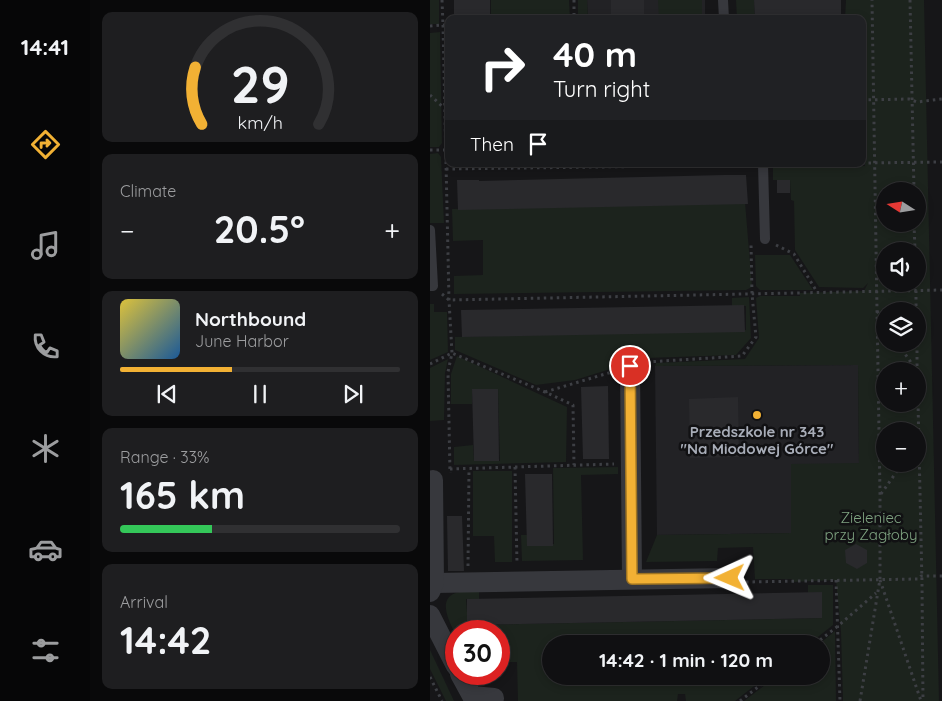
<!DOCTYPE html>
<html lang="en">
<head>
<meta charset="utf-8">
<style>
	:root { --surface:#101012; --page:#1e1e20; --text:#f1f3f6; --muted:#9c9d9f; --line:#303032; --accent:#f2b134 }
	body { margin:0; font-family:Quicksand,sans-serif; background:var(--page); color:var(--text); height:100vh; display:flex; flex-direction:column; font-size:19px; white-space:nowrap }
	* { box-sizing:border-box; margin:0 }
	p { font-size:16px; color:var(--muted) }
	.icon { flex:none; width:28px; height:28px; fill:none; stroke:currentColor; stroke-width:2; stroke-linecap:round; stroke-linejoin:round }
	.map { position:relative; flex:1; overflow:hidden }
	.side { display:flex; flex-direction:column; gap:12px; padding:12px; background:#09090a; width:340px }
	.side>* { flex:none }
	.top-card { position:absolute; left:15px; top:15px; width:421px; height:152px; border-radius:10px; box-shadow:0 2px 8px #0003,0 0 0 1px var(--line); background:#202124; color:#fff; overflow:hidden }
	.needle { width:32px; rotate:282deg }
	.fabs { position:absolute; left:446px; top:182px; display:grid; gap:10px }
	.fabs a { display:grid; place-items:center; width:50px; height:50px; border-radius:50%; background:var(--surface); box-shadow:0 2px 8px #0003,0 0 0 1px var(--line); font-size:25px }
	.speed { position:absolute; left:15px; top:620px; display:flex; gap:10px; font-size:25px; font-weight:700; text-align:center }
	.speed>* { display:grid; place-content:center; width:65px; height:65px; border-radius:50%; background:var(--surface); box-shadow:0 2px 8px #0003,0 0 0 1px var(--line); line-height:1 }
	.speed .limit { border:8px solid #d22; background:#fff; color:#111 }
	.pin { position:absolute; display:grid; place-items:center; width:42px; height:42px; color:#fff; margin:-21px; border:2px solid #fff; border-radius:50%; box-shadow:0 1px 5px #0007 }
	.me { position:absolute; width:55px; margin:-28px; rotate:269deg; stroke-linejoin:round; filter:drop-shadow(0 0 4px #0008) }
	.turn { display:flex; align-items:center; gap:18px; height:105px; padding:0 25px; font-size:22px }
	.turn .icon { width:65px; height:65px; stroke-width:2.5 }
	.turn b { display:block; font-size:35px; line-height:42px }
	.then { display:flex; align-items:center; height:48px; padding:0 25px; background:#0003; gap:10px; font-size:19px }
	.big { font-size:38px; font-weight:700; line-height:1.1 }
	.side .card { flex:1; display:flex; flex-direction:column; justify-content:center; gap:8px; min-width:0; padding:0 18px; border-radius:10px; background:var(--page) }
	.side .dial { align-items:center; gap:0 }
	.dial svg { height:130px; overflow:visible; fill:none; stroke:var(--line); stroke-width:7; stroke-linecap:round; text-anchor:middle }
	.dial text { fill:var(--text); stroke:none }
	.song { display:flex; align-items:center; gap:15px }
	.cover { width:60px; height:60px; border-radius:8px; background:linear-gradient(135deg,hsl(50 70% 55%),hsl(210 70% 35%)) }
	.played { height:5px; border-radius:2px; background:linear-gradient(90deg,var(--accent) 40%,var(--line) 40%) }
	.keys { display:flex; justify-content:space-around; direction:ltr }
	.heat { display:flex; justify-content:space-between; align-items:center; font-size:28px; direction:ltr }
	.charge { height:8px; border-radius:4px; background:linear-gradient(90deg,#34c759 33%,var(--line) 0) }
	.trip { position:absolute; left:112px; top:635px; width:288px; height:50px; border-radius:25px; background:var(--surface); box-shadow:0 2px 8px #0003,0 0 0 1px var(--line); font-weight:700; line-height:50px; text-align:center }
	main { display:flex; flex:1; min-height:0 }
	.menu { display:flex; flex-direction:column; width:90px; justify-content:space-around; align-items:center; background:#060607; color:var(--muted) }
	.menu .icon { width:35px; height:35px }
	.menu .selected { color:var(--accent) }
	.menu b { font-size:22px; color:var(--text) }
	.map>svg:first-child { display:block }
	.built { fill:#222225 }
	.green { fill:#1c231d; fill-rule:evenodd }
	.building { fill:#29292c }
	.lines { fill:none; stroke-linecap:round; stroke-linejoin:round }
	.path { stroke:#3d3f44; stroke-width:3; stroke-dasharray:2.5 4; stroke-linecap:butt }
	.lane { stroke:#37383d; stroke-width:10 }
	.street { stroke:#37383d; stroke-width:20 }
	.route-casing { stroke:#9d7322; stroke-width:12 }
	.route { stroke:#f2b134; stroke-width:9 }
	.poi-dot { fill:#f2b134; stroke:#111113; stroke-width:2 }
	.labels { text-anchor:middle; stroke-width:5; stroke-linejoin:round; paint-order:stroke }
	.poi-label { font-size:15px; font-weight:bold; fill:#a8adb8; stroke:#111113 }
	.park-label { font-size:15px; fill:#7fa381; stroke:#111113 }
</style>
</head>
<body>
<main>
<nav class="menu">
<b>14:41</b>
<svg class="icon selected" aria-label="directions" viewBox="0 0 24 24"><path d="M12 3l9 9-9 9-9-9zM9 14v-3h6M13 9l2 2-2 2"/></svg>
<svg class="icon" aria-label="music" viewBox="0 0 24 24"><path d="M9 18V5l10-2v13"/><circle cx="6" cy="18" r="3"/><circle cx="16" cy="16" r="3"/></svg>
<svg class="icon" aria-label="phone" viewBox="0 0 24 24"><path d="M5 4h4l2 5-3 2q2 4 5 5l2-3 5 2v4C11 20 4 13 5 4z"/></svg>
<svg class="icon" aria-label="climate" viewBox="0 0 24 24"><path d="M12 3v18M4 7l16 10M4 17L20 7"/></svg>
<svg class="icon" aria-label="car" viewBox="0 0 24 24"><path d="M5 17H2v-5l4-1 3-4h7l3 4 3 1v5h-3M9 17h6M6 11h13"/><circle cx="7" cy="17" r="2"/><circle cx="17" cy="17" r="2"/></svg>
<svg class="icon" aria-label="filters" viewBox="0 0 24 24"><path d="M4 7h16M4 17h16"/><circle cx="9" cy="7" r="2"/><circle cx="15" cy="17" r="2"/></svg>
</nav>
<section class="side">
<div class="card dial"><svg viewBox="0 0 100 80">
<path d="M14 69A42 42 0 1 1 86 69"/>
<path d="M14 69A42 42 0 0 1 10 34" stroke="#f2b134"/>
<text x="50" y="56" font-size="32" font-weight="700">29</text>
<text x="50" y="72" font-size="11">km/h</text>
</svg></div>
<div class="card"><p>Climate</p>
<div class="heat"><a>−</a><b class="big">20.5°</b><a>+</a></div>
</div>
<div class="card">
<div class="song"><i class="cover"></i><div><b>Northbound</b><p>June Harbor</p></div></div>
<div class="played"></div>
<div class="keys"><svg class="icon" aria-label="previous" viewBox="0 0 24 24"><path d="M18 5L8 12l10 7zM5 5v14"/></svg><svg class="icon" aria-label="pause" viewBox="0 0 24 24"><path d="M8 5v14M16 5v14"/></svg><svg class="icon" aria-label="next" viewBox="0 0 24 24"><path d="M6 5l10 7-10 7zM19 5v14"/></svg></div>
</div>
<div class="card"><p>Range · 33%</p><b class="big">165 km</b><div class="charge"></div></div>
<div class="card"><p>Arrival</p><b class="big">14:42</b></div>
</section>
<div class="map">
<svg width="512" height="701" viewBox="0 0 512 701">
	<rect width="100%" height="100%" fill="#161618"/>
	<!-- built -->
	<g class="built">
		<path d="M 157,0 L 275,0 L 275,19 L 158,19 Z"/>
		<path d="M 428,365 L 429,463 L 362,533 L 227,535 L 225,366 Z"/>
	</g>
	<!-- green -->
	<g class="green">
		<rect x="0" y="0" width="9" height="24"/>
		<path d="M 61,0 L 139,0 L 140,19 L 61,19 Z"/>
		<path d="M 148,0 L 157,0 L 158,19 L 148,19 Z"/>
		<path d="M 228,0 L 272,0 L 272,19 L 229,19 Z"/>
		<path d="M 306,0 L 324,0 L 325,19 L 307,19 Z"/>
		<path d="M 416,0 L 494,0 L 509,701 L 413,701 L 411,632 L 406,580 L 362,582 L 362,579 L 325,579 L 323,547 L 288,548 L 287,561 L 216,562 L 227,535 L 361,533 L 361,464 L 429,463 L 428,365 L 225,366 L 226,363 L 315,359 L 329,338 L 326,298 L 330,296 L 370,296 L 370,293 L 434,291 L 438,283 L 433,288 L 389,287 L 365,250 L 364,201 L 361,200 L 360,180 L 343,180 L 343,167 L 435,166 L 435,159 L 432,159 L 433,144 L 435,144 L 435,100 L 432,100 L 432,19 L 395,19 L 415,18 ZM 455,191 L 488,191 L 488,224 L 455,224 ZM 455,251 L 488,251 L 488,284 L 455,284 ZM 455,311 L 488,311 L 488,344 L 455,344 ZM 455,371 L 488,371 L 488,404 L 455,404 ZM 455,431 L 488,431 L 488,464 L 455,464 Z"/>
		<path d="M 10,32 L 12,143 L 9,147 L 0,147 L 0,33 Z"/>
		<path d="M 8,153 L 11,157 L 14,223 L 0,223 L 0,154 Z"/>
		<path d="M 315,202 L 322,287 L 316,290 L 24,294 L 24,276 L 53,275 L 53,240 L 23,241 L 22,209 Z"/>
		<path d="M 325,255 L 360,255 L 383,290 L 330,290 L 326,286 Z"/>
		<path d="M 319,297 L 321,338 L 306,355 L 216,358 L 145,380 L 106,385 L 25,350 L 25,337 L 316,330 L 316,306 L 302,306 L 302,298 Z"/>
		<path d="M 0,304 L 4,304 L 4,312 L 17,312 L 18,352 L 0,360 Z"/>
		<path d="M 27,356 L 137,407 L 136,462 L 24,465 L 24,447 L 43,445 L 44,461 L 70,461 L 68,389 L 42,389 L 42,404 L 21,404 L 21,374 Z"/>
		<path d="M 18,359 L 15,373 L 14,420 L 0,421 L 0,368 Z"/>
		<path d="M 188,467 L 188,474 L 151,475 L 153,560 L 92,561 L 91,535 L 98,535 L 99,545 L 124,544 L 123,468 Z"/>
		<path d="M 43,471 L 82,471 L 82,562 L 65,562 L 64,536 L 43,536 Z"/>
		<path d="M 378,585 L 403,585 L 403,625 L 379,644 L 121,644 L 121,676 L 337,676 L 305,701 L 256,701 L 255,694 L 248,694 L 247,701 L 88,701 L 87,662 L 69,662 L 69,631 L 26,631 L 26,635 C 20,623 5,597 29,592 C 35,591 42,592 49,591 L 49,599 L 36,599 L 38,625 L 392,618 L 392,592 L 378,593 Z"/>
		<path d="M 405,631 L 406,701 L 314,701 L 347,676 L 391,676 L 391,644 L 389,644 Z"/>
		<path d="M 0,650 L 24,701 L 16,701 L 0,669 Z"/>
	</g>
	<!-- building -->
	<g class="building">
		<rect x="24" y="0" width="36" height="19"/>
		<rect x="181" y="0" width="33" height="19"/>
		<path d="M 324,0 L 411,0 L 411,18 L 325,19 Z"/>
		<path d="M 294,175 L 316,175 L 318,204 L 28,210 L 27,180 L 49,180 L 49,181 Z"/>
		<rect x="347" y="180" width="13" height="13"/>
		<path d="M 314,305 L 315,332 L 32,337 L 31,310 Z"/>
		<path d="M 178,386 L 179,459 L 153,459 L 151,387 Z"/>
		<path d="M 42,389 L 68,389 L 69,461 L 44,461 Z"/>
		<path d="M 308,397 L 309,457 L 260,458 L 259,399 Z"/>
		<path d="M 95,474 L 122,474 L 123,546 L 97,546 Z"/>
		<path d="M 17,516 L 32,516 L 34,571 L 18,571 Z"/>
		<path d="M 426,544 L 437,550 L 437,563 L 427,569 L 416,563 L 415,550 Z"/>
		<path d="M 392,592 L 392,618 L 37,625 L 37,599 Z"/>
	</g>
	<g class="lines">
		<!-- path -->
		<g class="path">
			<path d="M 12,0 L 13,25"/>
			<path d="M 144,0 L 144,19"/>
			<path d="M 480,0 L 484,191"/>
			<path d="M 0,26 L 13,25 L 19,300 L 22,353 L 18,372 L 20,473"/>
			<path d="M 0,95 L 14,108"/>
			<path d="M 432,100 L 479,99 L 487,102 L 512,99"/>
			<path d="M 0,150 L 15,150"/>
			<path d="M 432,163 L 512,162"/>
			<path d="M 344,164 L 401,164"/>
			<path d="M 16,169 L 320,165"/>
			<path d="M 484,224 L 485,251"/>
			<path d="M 346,245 L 364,254 L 387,292"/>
			<path d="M 486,284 L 486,311"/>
			<path d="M 12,294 L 19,300 L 512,290"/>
			<path d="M 447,311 L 455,323"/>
			<path d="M 468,344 L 487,371"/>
			<path d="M 487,344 L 487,371"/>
			<path d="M 217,362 L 312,356 L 326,337 L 322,294 L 321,243"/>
			<path d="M 0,364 L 22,353 L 115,392 L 143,405 L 144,465"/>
			<path d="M 115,392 L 182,372"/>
			<path d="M 488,402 L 492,583 L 493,701"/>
			<path d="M 85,467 L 87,564"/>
			<path d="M 20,469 L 184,464"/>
			<path d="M 451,494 L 472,464"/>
			<path d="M 38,566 L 39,469"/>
			<path d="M 406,580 L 410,701"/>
			<path d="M 450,580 L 491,701"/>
			<path d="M 316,582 L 488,579 L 491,576 L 512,576"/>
			<path d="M 385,644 L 408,626 L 446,593"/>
			<path d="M 0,677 L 12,701"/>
			<path d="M 310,701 L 342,676"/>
			<path d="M 430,701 L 450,579 L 450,494 L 442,0"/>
		</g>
		<!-- lane -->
		<g class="lane">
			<path d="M 293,0 L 294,19"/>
			<path d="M 333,164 L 335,239"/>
			<path d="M 0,230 L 3,286 L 0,286"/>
		</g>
		<!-- street -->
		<g class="street">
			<path d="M 200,367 L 202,579"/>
			<path d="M 4,583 L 300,578"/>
			<path d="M 0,592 L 4,583 L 3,480"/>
			<path d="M 0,615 L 26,666"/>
			<path d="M 30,674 L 42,696 L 64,698"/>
		</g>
	</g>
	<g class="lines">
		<!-- route casing -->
		<g class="route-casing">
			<path id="route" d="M 200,366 L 202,579 L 300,578"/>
		</g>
		<!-- route -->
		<use href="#route" class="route"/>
	</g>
	<!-- markers -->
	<circle class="poi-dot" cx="327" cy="415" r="5"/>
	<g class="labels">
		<!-- poi labels -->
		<g class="poi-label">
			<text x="327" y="437">Przedszkole nr 343<tspan x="327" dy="17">"Na Miodowej Górce"</tspan></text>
		</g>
		<!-- park labels -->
		<g class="park-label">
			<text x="441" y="523">Zieleniec<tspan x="441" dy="17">przy Zagłoby</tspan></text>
		</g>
	</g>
</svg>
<div class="fabs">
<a><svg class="needle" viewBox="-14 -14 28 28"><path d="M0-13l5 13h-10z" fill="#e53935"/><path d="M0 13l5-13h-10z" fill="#9c9d9f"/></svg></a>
<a><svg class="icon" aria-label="sound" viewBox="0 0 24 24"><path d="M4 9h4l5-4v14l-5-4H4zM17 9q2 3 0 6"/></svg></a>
<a><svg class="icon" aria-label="layers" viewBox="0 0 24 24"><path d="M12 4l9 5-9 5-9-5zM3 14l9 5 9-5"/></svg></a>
<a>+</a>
<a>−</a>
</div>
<div class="speed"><div class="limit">30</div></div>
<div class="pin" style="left:200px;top:366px;background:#d93025"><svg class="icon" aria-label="arrive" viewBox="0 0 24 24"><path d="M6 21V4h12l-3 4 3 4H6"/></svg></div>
<svg class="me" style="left:300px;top:578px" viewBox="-20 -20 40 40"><path d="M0-17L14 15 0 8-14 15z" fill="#f2b134" stroke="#fff" stroke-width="4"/></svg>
<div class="trip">14:42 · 1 min · 120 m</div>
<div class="top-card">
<div class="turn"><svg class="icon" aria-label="right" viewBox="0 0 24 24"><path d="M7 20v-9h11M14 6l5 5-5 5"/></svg><div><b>40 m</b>Turn right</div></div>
<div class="then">Then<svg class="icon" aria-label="arrive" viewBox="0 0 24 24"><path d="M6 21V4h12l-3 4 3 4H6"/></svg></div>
</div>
</div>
</main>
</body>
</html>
